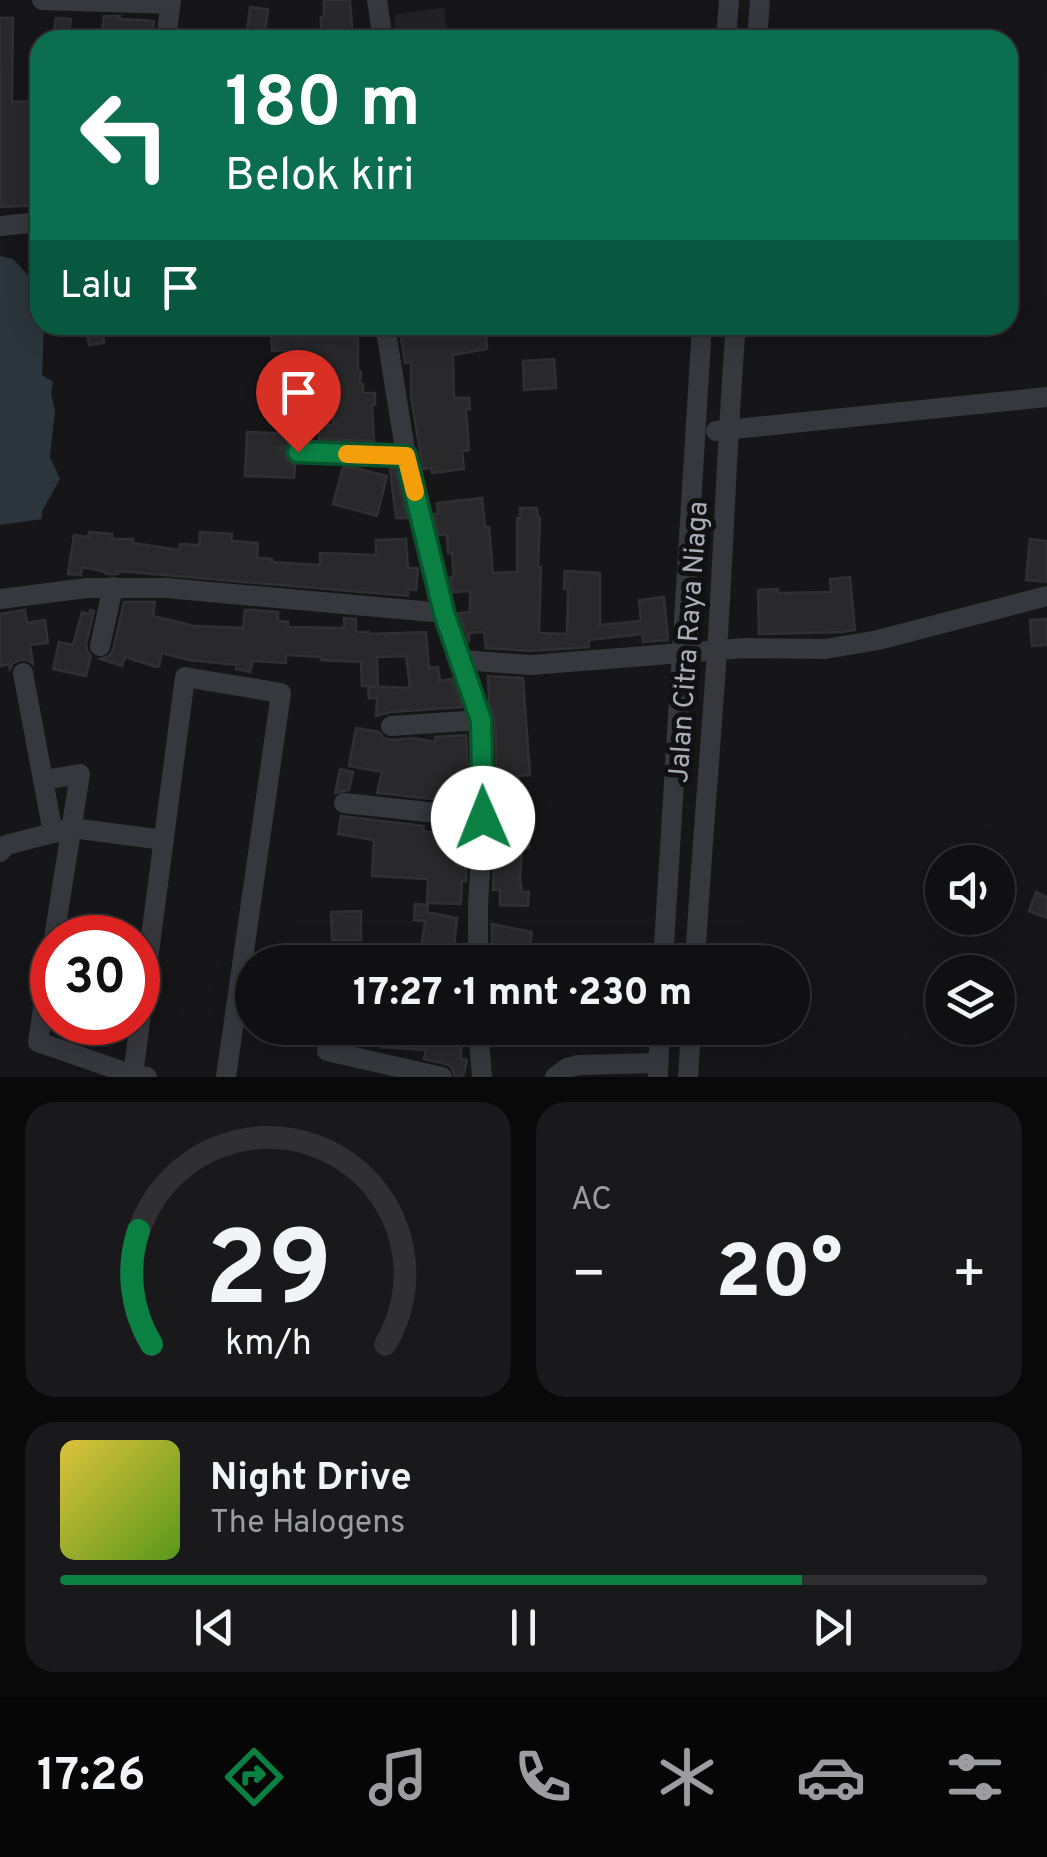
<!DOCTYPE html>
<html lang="id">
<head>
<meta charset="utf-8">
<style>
	:root { --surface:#101012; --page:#19191b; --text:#f1f3f6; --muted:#9c9d9f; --line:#303032; --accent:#0b8043 }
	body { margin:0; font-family:Overpass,sans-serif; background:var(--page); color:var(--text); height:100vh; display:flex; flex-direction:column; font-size:38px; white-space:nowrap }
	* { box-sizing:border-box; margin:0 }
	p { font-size:32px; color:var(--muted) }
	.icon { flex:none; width:55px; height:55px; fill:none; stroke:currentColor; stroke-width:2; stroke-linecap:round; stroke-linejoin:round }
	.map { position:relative; height:1077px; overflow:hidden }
	.drawer { display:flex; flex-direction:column; gap:25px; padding:25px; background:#09090a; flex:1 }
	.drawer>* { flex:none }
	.banner { position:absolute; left:30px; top:30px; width:988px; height:305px; border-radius:30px; box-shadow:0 5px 25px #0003,0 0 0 2px var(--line); background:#0b6e4f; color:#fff; overflow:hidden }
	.fabs { position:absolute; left:925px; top:845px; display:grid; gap:20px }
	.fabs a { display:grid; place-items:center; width:90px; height:90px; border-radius:50%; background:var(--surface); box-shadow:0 5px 25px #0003,0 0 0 2px var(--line); font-size:50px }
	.speed { position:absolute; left:30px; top:915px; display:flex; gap:20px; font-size:50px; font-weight:700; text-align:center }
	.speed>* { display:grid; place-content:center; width:130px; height:130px; border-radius:50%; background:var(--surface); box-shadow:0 5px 25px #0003,0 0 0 2px var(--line); line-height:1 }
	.speed .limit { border:15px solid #d22; background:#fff; color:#111 }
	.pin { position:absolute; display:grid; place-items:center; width:85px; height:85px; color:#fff; margin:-102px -42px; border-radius:50% 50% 50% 0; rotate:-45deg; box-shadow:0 0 10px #0007 }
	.pin .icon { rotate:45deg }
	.me { position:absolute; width:110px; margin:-55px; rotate:359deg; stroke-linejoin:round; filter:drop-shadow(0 0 8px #0008) }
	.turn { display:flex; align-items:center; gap:35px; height:210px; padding:0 30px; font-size:45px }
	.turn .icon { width:130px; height:130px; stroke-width:2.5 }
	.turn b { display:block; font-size:70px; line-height:85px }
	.then { display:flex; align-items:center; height:95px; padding:0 30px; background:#0003; gap:20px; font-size:38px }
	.big { font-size:75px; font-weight:800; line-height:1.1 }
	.drawer .widget { flex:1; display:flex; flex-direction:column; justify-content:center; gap:15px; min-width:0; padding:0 35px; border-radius:30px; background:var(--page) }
	.drawer .dial { align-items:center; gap:0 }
	.dial svg { height:260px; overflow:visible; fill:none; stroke:var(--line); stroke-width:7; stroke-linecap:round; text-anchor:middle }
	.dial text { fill:var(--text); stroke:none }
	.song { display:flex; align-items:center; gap:30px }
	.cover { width:120px; height:120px; border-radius:15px; background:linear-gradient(135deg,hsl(50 70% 55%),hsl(90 70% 35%)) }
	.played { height:10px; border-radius:5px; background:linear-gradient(90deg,var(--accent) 80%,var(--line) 80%) }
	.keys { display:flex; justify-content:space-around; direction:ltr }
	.heat { display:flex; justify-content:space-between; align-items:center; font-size:55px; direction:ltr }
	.drawer .tiles { flex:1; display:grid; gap:25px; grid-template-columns:1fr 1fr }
	.widget:last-child { grid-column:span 2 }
	.trip { position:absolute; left:235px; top:945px; width:575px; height:100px; border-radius:50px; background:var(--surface); box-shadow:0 5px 25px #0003,0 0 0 2px var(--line); font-weight:800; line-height:100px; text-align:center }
	.tabs { display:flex; height:160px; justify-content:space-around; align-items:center; background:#060607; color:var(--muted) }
	.tabs .icon { width:70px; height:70px }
	.tabs .current { color:var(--accent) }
	.tabs b { font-size:45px; color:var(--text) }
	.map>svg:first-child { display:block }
	.built { fill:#222225 }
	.water { fill:#2c353c }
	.building { fill:#29292c; stroke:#303034; stroke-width:2.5 }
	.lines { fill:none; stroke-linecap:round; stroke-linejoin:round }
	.minor { stroke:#37383d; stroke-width:20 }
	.route-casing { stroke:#07532c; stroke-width:25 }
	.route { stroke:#0b8043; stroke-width:18 }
	.slow { stroke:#f59e0b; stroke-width:18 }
	.labels { text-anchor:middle; stroke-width:10; stroke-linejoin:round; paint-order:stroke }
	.street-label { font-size:28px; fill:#a8adb8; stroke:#111113 }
</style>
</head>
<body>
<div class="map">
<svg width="1047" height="1077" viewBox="0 0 1047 1077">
	<rect width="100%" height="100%" fill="#161618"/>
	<!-- built -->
	<path class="built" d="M 444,8 L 447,28 L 428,31 L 425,29 L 395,29 L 395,14 Z"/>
	<!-- water -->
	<path class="water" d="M 0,256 L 13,259 L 40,288 L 40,325 L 44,325 L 42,375 L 53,382 L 51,393 L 55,410 L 50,457 L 60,479 L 42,511 L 42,519 L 0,525 Z"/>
	<!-- building -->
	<g class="building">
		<path d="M 324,0 L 350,0 L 353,40 L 316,40 L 316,30 L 321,29 L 321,17 L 324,17 Z"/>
		<path d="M 250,7 L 268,9 L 264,40 L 246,40 Z"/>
		<path d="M 104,16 L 120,16 L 120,19 L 154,21 L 152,40 L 101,40 Z"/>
		<path d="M 0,18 L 13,18 L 12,102 L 40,101 L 40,205 L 0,207 Z"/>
		<path d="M 56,18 L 71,19 L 68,40 L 53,40 Z"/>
		<path d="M 86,325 L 102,325 L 104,343 L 89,345 Z"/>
		<path d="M 271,325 L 293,325 L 293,327 L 358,325 L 358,372 L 361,372 L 360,384 L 363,384 L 363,393 L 375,393 L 375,405 L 372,405 L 374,441 L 319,439 L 319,425 L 333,425 L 333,384 L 325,384 L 325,370 L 293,370 L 292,350 L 272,351 Z"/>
		<path d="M 399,325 L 485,325 L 487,349 L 453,355 L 454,398 L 469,398 L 470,409 L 466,409 L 469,450 L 462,451 L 464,469 L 432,473 L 431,468 L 423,469 L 411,397 L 411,363 L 405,363 Z"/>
		<path d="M 554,359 L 556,388 L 524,390 L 523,361 Z"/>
		<rect x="281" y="373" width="20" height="15"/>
		<path d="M 247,432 L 296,434 L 296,439 L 291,440 L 285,447 L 277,448 L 285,450 L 286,459 L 295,465 L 294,478 L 245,476 Z"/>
		<path d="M 343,467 L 355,468 L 387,476 L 377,516 L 333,504 Z"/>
		<path d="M 390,469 L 395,469 L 407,518 L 396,518 Z"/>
		<path d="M 482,498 L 485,527 L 489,527 L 493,573 L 517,572 L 517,518 L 520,518 L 520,508 L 537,508 L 538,518 L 540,518 L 538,567 L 541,567 L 539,633 L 567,634 L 568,589 L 564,589 L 565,571 L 600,573 L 600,625 L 641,621 L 639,600 L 664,597 L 668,640 L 643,642 L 642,634 L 589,640 L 589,647 L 531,651 L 486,648 L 484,632 L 469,633 L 469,643 L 459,613 L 470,612 L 470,591 L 453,592 L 450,577 L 454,577 L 452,553 L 448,553 L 447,534 L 439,535 L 434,514 L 438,514 L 437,503 Z"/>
		<path d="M 89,532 L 112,534 L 112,539 L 133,539 L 133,543 L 179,550 L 180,544 L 199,545 L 200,532 L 232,534 L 231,541 L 258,543 L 257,558 L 272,559 L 272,562 L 320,565 L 320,553 L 376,555 L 376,540 L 406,539 L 408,568 L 418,568 L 416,590 L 408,589 L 408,596 L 118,571 L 118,574 L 106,574 L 106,572 L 82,567 L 81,575 L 68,574 L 74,535 L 88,537 Z"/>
		<path d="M 1030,539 L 1047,541 L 1047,582 L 1026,580 Z"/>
		<path d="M 850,577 L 855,630 L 842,632 L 759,634 L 758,590 L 778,589 L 778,593 L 831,592 L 830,579 Z"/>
		<path d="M 124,602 L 155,602 L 153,616 L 194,626 L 243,628 L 245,610 L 253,610 L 278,612 L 278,621 L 288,622 L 288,627 L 344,628 L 344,618 L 356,619 L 356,632 L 369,632 L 369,634 L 426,632 L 429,668 L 438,667 L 440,681 L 452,679 L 462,707 L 390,712 L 376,716 L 377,698 L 369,698 L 368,686 L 410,688 L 406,656 L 377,657 L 378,686 L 362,686 L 361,662 L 321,660 L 321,657 L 286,655 L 286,663 L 253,661 L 250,672 L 236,669 L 237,665 L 189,660 L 162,653 L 159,666 L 156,667 L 125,657 L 122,666 L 100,659 L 109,656 L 113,650 Z"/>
		<path d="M 25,610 L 27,623 L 45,620 L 48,643 L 30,645 L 33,664 L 27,660 L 20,660 L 13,663 L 10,669 L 9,664 L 0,666 L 0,614 Z"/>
		<path d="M 90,610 L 94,611 L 86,644 L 87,651 L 91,656 L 86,676 L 53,669 L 59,642 L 73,645 L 82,612 L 89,614 Z"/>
		<path d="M 1047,619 L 1047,645 L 1032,646 L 1030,620 Z"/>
		<path d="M 488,676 L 523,678 L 530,775 L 518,776 L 519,785 L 497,787 L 495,720 L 489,702 Z"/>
		<path d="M 356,728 L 379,732 L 384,738 L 392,740 L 414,738 L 435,742 L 435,737 L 466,735 L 468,773 L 466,773 L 464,795 L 469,796 L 469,803 L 377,793 L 382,772 L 349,766 Z"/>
		<path d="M 340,769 L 353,772 L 349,790 L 335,793 Z"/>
		<path d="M 502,809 L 524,809 L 524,831 L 530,831 L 529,848 L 522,848 L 520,878 L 522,892 L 529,892 L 528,906 L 500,905 L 500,890 L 493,890 L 495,851 L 501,851 Z"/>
		<path d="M 341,816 L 424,826 L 423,831 L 449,835 L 450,828 L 467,830 L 466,881 L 462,881 L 461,904 L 427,903 L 428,879 L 372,876 L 374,840 L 338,834 Z"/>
		<path d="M 1036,892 L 1047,897 L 1047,918 L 1029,911 Z"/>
		<path d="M 415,904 L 428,905 L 427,912 L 457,918 L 454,948 L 459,948 L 457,962 L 419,962 L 425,921 L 414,920 Z"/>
		<path d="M 361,911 L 361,940 L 332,940 L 331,912 Z"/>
		<path d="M 492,924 L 532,932 L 527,962 L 492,962 Z"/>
		<path d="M 382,1028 L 415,1028 L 414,1032 L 437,1033 L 437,1028 L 461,1028 L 461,1059 L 467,1060 L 463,1077 L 455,1077 L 452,1068 L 446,1064 L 424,1059 L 426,1050 L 381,1047 Z"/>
		<path d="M 495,1028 L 519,1029 L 519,1039 L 495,1037 Z"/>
		<path d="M 522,1030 L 554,1031 L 554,1046 L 522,1045 Z"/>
	</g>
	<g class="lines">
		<!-- minor -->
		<g class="minor">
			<path d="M 42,0 L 170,4"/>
			<path d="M 377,0 L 383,40"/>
			<path d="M 166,40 L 171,0"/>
			<path d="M 726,40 L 729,0"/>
			<path d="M 757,40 L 760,0"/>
			<path d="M 0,226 L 40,222"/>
			<path d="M 385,325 L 406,456 L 444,613 L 481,720 L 483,818 L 478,905 L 478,962"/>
			<path d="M 716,431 L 1047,397"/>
			<path d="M 298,452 L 406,456"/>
			<path d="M 0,599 L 87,588 L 166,588 L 444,613"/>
			<path d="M 100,646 L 113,587"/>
			<path d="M 461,660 L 531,665 L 745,648 L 825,649 L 878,640 L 1047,596"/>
			<path d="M 23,673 L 53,833"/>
			<path d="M 391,726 L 481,720"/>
			<path d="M 43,780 L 80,774 L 54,938"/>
			<path d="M 344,803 L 483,818"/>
			<path d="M 0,852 L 6,845 L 72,828 L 164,840"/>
			<path d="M 52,950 L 38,1042 L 133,1075 L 147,1077"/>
			<path d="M 663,962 L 702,325"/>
			<path d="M 695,962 C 701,859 710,755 717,651 C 724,543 727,434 736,325"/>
			<path d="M 478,1028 L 482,1077"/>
			<path d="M 327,1051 L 442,1077"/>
			<path d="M 133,1075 L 185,677 L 281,693 L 226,1077"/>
			<path d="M 658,1075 L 660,1028"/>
			<path d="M 555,1077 L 567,1068 L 579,1065 L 658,1063"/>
			<path d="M 688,1077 L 691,1028"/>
		</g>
	</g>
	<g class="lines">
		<!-- route casing -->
		<g class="route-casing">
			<path id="route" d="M 298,452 L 406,456 L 444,613 L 481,720 L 483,818"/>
		</g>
		<!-- route -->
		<use href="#route" class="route"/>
		<!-- slow -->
		<path class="slow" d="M 347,454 L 406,456 L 415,492"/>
	</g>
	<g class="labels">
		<!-- street labels -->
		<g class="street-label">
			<text transform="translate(687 642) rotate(-86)" y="10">Jalan Citra Raya Niaga</text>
		</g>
	</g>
</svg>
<div class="fabs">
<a><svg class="icon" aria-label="sound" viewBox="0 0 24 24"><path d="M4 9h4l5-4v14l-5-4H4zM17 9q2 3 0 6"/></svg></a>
<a><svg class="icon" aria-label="layers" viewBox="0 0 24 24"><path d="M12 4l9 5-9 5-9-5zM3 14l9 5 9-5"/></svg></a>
</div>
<div class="speed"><div class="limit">30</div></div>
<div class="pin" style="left:298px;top:452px;background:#d93025"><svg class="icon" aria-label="arrive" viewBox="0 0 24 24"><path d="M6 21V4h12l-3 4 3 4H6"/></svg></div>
<svg class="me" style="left:483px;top:818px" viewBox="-20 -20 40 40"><circle r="19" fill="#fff"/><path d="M0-13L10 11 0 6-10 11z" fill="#0b8043"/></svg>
<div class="trip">17:27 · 1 mnt · 230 m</div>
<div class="banner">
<div class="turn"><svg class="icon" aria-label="left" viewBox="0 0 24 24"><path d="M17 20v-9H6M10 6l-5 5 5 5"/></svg><div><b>180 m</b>Belok kiri</div></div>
<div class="then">Lalu<svg class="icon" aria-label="arrive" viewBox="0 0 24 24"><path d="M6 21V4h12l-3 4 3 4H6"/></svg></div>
</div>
</div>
<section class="drawer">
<div class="tiles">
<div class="widget dial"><svg viewBox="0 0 100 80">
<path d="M14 69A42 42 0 1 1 86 69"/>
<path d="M14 69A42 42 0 0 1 10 34" stroke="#0b8043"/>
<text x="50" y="56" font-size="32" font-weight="700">29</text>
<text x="50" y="72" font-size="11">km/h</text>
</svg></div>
<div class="widget"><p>AC</p>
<div class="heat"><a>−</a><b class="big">20°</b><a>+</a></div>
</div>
<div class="widget">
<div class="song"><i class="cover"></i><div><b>Night Drive</b><p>The Halogens</p></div></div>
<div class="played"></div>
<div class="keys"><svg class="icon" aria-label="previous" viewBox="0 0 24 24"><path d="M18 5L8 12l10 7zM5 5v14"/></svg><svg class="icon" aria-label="pause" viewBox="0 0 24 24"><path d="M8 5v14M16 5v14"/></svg><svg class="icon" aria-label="next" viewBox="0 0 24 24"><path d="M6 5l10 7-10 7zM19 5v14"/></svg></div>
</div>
</div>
</section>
<nav class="tabs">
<b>17:26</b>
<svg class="icon current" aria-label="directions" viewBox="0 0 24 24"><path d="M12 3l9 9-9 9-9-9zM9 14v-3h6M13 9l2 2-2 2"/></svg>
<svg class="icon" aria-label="music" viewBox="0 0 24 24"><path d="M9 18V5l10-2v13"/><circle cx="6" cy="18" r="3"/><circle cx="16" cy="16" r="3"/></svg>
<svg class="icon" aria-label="phone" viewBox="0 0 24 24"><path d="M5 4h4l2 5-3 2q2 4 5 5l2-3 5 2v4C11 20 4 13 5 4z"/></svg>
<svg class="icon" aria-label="climate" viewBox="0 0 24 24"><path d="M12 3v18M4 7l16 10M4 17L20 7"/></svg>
<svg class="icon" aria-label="car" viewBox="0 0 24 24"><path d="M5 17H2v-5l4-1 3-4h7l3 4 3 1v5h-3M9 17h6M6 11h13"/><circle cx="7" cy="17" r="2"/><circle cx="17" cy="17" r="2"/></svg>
<svg class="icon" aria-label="filters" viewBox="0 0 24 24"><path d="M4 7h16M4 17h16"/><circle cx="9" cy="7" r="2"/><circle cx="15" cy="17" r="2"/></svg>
</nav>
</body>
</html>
